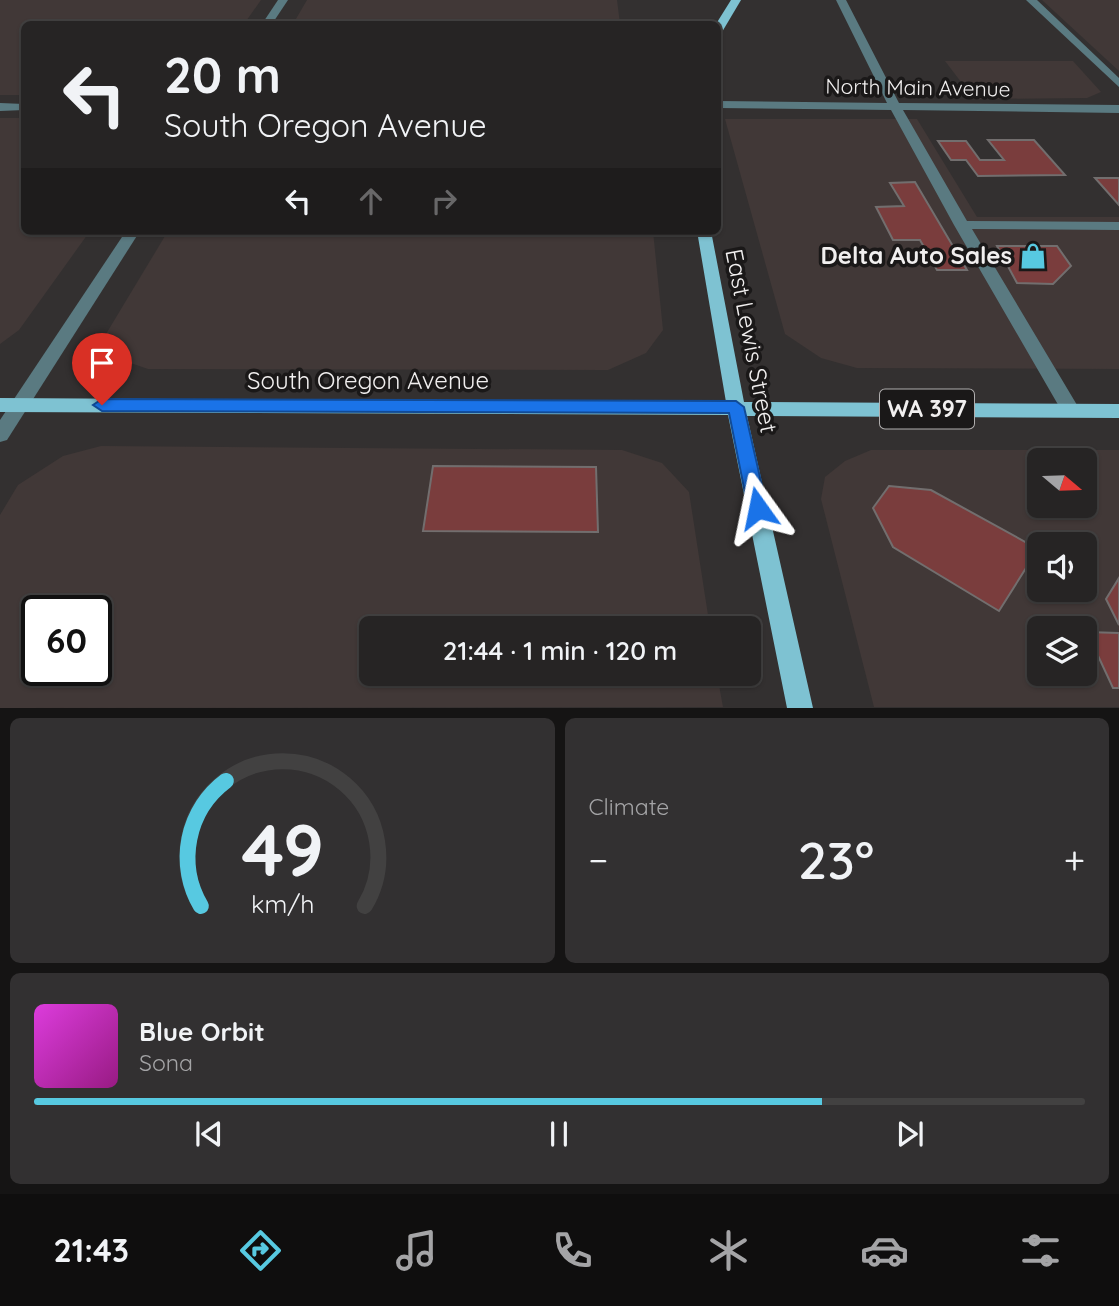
<!DOCTYPE html>
<html lang="en">
<head>
<meta charset="utf-8">
<style>
	:root { --surface:#262424; --page:#323031; --text:#f1f3f6; --muted:#a4a4a6; --line:#424141; --accent:#57c9e1 }
	body { margin:0; font-family:Quicksand,sans-serif; background:var(--page); color:var(--text); height:100vh; display:flex; flex-direction:column; font-size:26px; white-space:nowrap }
	* { box-sizing:border-box; margin:0 }
	p { font-size:23px; color:var(--muted) }
	.icon { flex:none; width:38px; height:38px; fill:none; stroke:currentColor; stroke-width:2; stroke-linecap:round; stroke-linejoin:round }
	.map { position:relative; height:708px; overflow:hidden }
	.drawer { display:flex; flex-direction:column; gap:10px; padding:10px; background:#151414; flex:1 }
	.drawer>* { flex:none }
	.hud { position:absolute; left:21px; top:21px; width:700px; height:214px; border-radius:10px; box-shadow:0 2px 5px #0004,0 0 0 2px var(--line); background:#262424; color:var(--text); overflow:hidden }
	.needle { width:46px; rotate:109deg }
	.fabs { position:absolute; left:1027px; top:448px; display:grid; gap:14px }
	.fabs a { display:grid; place-items:center; width:70px; height:70px; border-radius:10px; background:var(--surface); box-shadow:0 2px 5px #0004,0 0 0 2px var(--line); font-size:35px }
	.speed { position:absolute; left:21px; top:595px; display:flex; gap:14px; font-size:35px; font-weight:700; text-align:center }
	.speed>* { display:grid; place-content:center; width:91px; height:91px; border-radius:50%; background:var(--surface); box-shadow:0 2px 5px #0004,0 0 0 2px var(--line); line-height:1 }
	.speed .limit { border:4px solid #111; border-radius:10px; background:#fff; color:#111 }
	.pin { position:absolute; display:grid; place-items:center; width:60px; height:60px; color:#fff; margin:-72px -30px; border-radius:50% 50% 50% 0; rotate:-45deg; box-shadow:0 0 7px #0007 }
	.pin .icon { rotate:45deg }
	.me { position:absolute; width:77px; margin:-38px; rotate:348deg; stroke-linejoin:round; filter:drop-shadow(0 0 5px #0008) }
	.turn { display:flex; align-items:center; gap:24px; height:147px; padding:0 28px; font-size:32px }
	.turn .icon { width:91px; height:91px; stroke-width:2.5 }
	.turn b { display:block; font-size:49px; line-height:60px }
	.lanes { display:flex; align-items:center; height:66px; padding:0 28px; background:#0003; justify-content:center; gap:35px; direction:ltr }
	.lanes .off { opacity:.35 }
	.big { font-size:52px; font-weight:600; line-height:1.1 }
	.drawer .card { flex:1; display:flex; flex-direction:column; justify-content:center; gap:10px; min-width:0; padding:0 24px; border-radius:10px; background:var(--page) }
	.drawer .dial { align-items:center; gap:0 }
	.dial svg { height:182px; overflow:visible; fill:none; stroke:var(--line); stroke-width:7; stroke-linecap:round; text-anchor:middle }
	.dial text { fill:var(--text); stroke:none }
	.song { display:flex; align-items:center; gap:21px }
	.cover { width:84px; height:84px; border-radius:10px; background:linear-gradient(135deg,hsl(300 70% 55%),hsl(310 70% 35%)) }
	.played { height:7px; border-radius:4px; background:linear-gradient(90deg,var(--accent) 75%,var(--line) 75%) }
	.keys { display:flex; justify-content:space-around; direction:ltr }
	.heat { display:flex; justify-content:space-between; align-items:center; font-size:38px; direction:ltr }
	.drawer .tiles { flex:1; display:grid; gap:10px; grid-template-columns:1fr 1fr }
	.card:last-child { grid-column:span 2 }
	.trip { position:absolute; left:359px; top:616px; width:402px; height:70px; border-radius:10px; background:var(--surface); box-shadow:0 2px 5px #0004,0 0 0 2px var(--line); font-weight:600; line-height:70px; text-align:center }
	.tab-bar { display:flex; height:112px; justify-content:space-around; align-items:center; background:#0f0e0e; color:var(--muted) }
	.tab-bar .icon { width:49px; height:49px }
	.tab-bar .selected { color:var(--accent) }
	.tab-bar b { font-size:32px; color:var(--text) }
	.map>svg:first-child { display:block }
	.built { fill:#413837; fill-rule:evenodd }
	.building { fill:#7a3d3d; stroke:#726e6e; stroke-width:2 }
	.lines { fill:none; stroke-linecap:round; stroke-linejoin:round }
	.minor { fill:#5a7a81; fill-rule:evenodd }
	.major { fill:#7ec2d2; fill-rule:evenodd }
	.route { fill:#1a73e8; stroke:#114b97; stroke-width:2 }
	.labels { text-anchor:middle; stroke-width:7; stroke-linejoin:round; paint-order:stroke }
	.far-street-label { font-size:21px; fill:#f1efef; stroke:#1a1818 }
	.shield { fill:#1a1818; stroke:#b0aeae; stroke-width:2 }
	.shield-label { font-size:23px; font-weight:bold; fill:#f1efef }
	.poi-label { font-size:24px; font-weight:bold; fill:#f1efef; stroke:#1a1818; text-anchor:end }
	.street-label { font-size:24px; fill:#f1efef; stroke:#1a1818 }
</style>
</head>
<body>
<div class="map">
<svg width="1119" height="708" viewBox="0 0 1119 708">
	<rect width="100%" height="100%" fill="#333030"/>
	<!-- built -->
	<g class="built">
		<path d="M 0,0 L 261,0 L 244,24 L 24,24 L 24,95 L 0,95 Z"/>
		<path d="M 307,0 L 617,0 L 620,24 L 293,24 Z"/>
		<path d="M 1042,0 L 1119,0 L 1119,71 Z"/>
		<path d="M 945,61 L 1073,61 L 1101,92 L 1087,98 L 974,99 Z"/>
		<path d="M 0,118 L 24,118 L 24,231 L 90,231 L 19,330 L 0,344 Z"/>
		<path d="M 725,119 L 917,119 L 977,217 L 1119,217 L 1119,369 L 857,368 L 821,358 L 785,334 Z"/>
		<path d="M 168,231 L 653,231 L 663,330 L 646,353 L 608,370 L 148,369 L 116,358 L 103,339 Z"/>
		<path d="M 101,446 L 622,450 L 662,463 L 689,492 L 710,628 L 371,628 L 371,674 L 717,674 L 723,707 L 0,708 L 0,515 L 18,485 L 63,456 ZM 37,611 L 96,611 L 96,670 L 37,670 Z"/>
		<path d="M 871,450 L 1119,450 L 1119,707 L 874,707 L 821,499 L 825,477 L 845,461 ZM 1040,460 L 1085,460 L 1085,506 L 1040,506 ZM 1040,544 L 1085,544 L 1085,590 L 1040,590 ZM 1040,628 L 1085,628 L 1085,674 L 1040,674 Z"/>
	</g>
	<!-- building -->
	<g class="building">
		<path d="M 988,140 L 1034,140 L 1065,175 L 978,176 L 966,160 L 951,160 L 938,141 L 966,141 L 980,160 L 1004,160 Z"/>
		<path d="M 1095,178 L 1119,178 L 1119,205 Z"/>
		<path d="M 915,182 L 967,270 L 937,270 L 920,240 L 893,240 L 876,207 L 904,206 L 890,183 Z"/>
		<path d="M 997,246 L 1057,246 L 1071,266 L 1053,284 L 1017,283 Z"/>
		<path d="M 433,466 L 596,467 L 598,532 L 423,531 Z"/>
		<path d="M 889,486 L 931,490 L 1038,549 L 999,611 L 893,547 L 873,508 Z"/>
		<path d="M 1119,578 L 1119,625 L 1106,599 Z"/>
		<path d="M 1087,632 L 1119,633 L 1119,688 L 1113,688 Z"/>
	</g>
	<g class="lines">
		<!-- minor -->
		<g class="minor">
			<path d="M 278,0 L 288,0 L 272,24 L 262,24 Z"/>
			<path d="M 836,0 L 846,0 L 899,103 L 1119,105 L 1119,113 L 903,110 L 967,221 L 1119,222 L 1119,230 L 972,229 L 1080,410 L 1078,415 L 1064,415 L 954,225 L 891,110 L 718,108 L 718,101 L 887,103 Z"/>
			<path d="M 1026,0 L 1037,0 L 1119,78 L 1119,87 Z"/>
			<path d="M 0,103 L 24,104 L 24,110 L 0,111 Z"/>
			<path d="M 126,231 L 140,231 L 7,440 L 0,442 L 0,420 Z"/>
		</g>
		<!-- major -->
		<g class="major">
			<path d="M 731,0 L 741,0 L 722,32 L 718,33 L 716,24 Z"/>
			<path d="M 697,231 L 711,231 L 744,402 L 1119,404 L 1119,418 L 747,416 L 813,708 L 787,708 L 728,415 L 0,412 L 0,398 L 726,402 Z"/>
		</g>
	</g>
	<!-- route -->
	<path class="route" d="M 102,399 L 736,401 L 744,407 L 767,508 L 765,514 L 758,516 L 751,514 L 748,508 L 729,413 L 102,411 L 93,405 Z"/>
	<!-- icons -->
	<defs>
		<g id="shop-bare" transform="scale(2.1)"><path d="M-5-2.5h2.3a2.7 3.5 0 0 1 5.4 0H5L5.5 6h-11ZM-1.5-2.5h3a1.5 2.3 0 0 0-3 0Z" fill="#57c9e1" stroke="#1a1818" stroke-width="2.5" paint-order="stroke"/></g>
	</defs>
	<g fill-rule="evenodd">
		<use href="#shop-bare" x="1033" y="256"/>
	</g>
	<g class="labels">
		<!-- far-street labels -->
		<g class="far-street-label">
			<text transform="translate(918 88) rotate(1)" y="7">North Main Avenue</text>
		</g>
		<!-- shield labels -->
		<rect class="shield" x="880" y="389.5" width="94" height="39" rx="5"/>
		<g class="shield-label">
			<text x="927" y="417">WA 397</text>
		</g>
		<!-- poi labels -->
		<g class="poi-label">
			<text x="1012" y="264">Delta Auto Sales</text>
		</g>
		<!-- street labels -->
		<g class="street-label">
			<text transform="translate(751 341) rotate(79)" y="8">East Lewis Street</text>
			<text x="368" y="389">South Oregon Avenue</text>
		</g>
	</g>
</svg>
<div class="fabs">
<a><svg class="needle" viewBox="-14 -14 28 28"><path d="M0-13l5 13h-10z" fill="#e53935"/><path d="M0 13l5-13h-10z" fill="#a4a4a6"/></svg></a>
<a><svg class="icon" aria-label="sound" viewBox="0 0 24 24"><path d="M4 9h4l5-4v14l-5-4H4zM17 9q2 3 0 6"/></svg></a>
<a><svg class="icon" aria-label="layers" viewBox="0 0 24 24"><path d="M12 4l9 5-9 5-9-5zM3 14l9 5 9-5"/></svg></a>
</div>
<div class="speed"><div class="limit">60</div></div>
<div class="pin" style="left:102px;top:405px;background:#d93025"><svg class="icon" aria-label="arrive" viewBox="0 0 24 24"><path d="M6 21V4h12l-3 4 3 4H6"/></svg></div>
<svg class="me" style="left:758px;top:508px" viewBox="-20 -20 40 40"><path d="M0-17L14 15 0 8-14 15z" fill="#1a73e8" stroke="#fff" stroke-width="4"/></svg>
<div class="trip">21:44 · 1 min · 120 m</div>
<div class="hud">
<div class="turn"><svg class="icon" aria-label="left" viewBox="0 0 24 24"><path d="M17 20v-9H6M10 6l-5 5 5 5"/></svg><div><b>20 m</b>South Oregon Avenue</div></div>
<div class="lanes"><svg class="icon" aria-label="left" viewBox="0 0 24 24"><path d="M17 20v-9H6M10 6l-5 5 5 5"/></svg><svg class="icon off" aria-label="ahead" viewBox="0 0 24 24"><path d="M12 20V5M6 11l6-6 6 6"/></svg><svg class="icon off" aria-label="right" viewBox="0 0 24 24"><path d="M7 20v-9h11M14 6l5 5-5 5"/></svg></div>
</div>
</div>
<section class="drawer">
<div class="tiles">
<div class="card dial"><svg viewBox="0 0 100 80">
<path d="M14 69A42 42 0 1 1 86 69"/>
<path d="M14 69A42 42 0 0 1 25 14" stroke="#57c9e1"/>
<text x="50" y="56" font-size="32" font-weight="700">49</text>
<text x="50" y="72" font-size="11">km/h</text>
</svg></div>
<div class="card"><p>Climate</p>
<div class="heat"><a>−</a><b class="big">23°</b><a>+</a></div>
</div>
<div class="card">
<div class="song"><i class="cover"></i><div><b>Blue Orbit</b><p>Sona</p></div></div>
<div class="played"></div>
<div class="keys"><svg class="icon" aria-label="previous" viewBox="0 0 24 24"><path d="M18 5L8 12l10 7zM5 5v14"/></svg><svg class="icon" aria-label="pause" viewBox="0 0 24 24"><path d="M8 5v14M16 5v14"/></svg><svg class="icon" aria-label="next" viewBox="0 0 24 24"><path d="M6 5l10 7-10 7zM19 5v14"/></svg></div>
</div>
</div>
</section>
<nav class="tab-bar">
<b>21:43</b>
<svg class="icon selected" aria-label="directions" viewBox="0 0 24 24"><path d="M12 3l9 9-9 9-9-9zM9 14v-3h6M13 9l2 2-2 2"/></svg>
<svg class="icon" aria-label="music" viewBox="0 0 24 24"><path d="M9 18V5l10-2v13"/><circle cx="6" cy="18" r="3"/><circle cx="16" cy="16" r="3"/></svg>
<svg class="icon" aria-label="phone" viewBox="0 0 24 24"><path d="M5 4h4l2 5-3 2q2 4 5 5l2-3 5 2v4C11 20 4 13 5 4z"/></svg>
<svg class="icon" aria-label="climate" viewBox="0 0 24 24"><path d="M12 3v18M4 7l16 10M4 17L20 7"/></svg>
<svg class="icon" aria-label="car" viewBox="0 0 24 24"><path d="M5 17H2v-5l4-1 3-4h7l3 4 3 1v5h-3M9 17h6M6 11h13"/><circle cx="7" cy="17" r="2"/><circle cx="17" cy="17" r="2"/></svg>
<svg class="icon" aria-label="filters" viewBox="0 0 24 24"><path d="M4 7h16M4 17h16"/><circle cx="9" cy="7" r="2"/><circle cx="15" cy="17" r="2"/></svg>
</nav>
</body>
</html>
